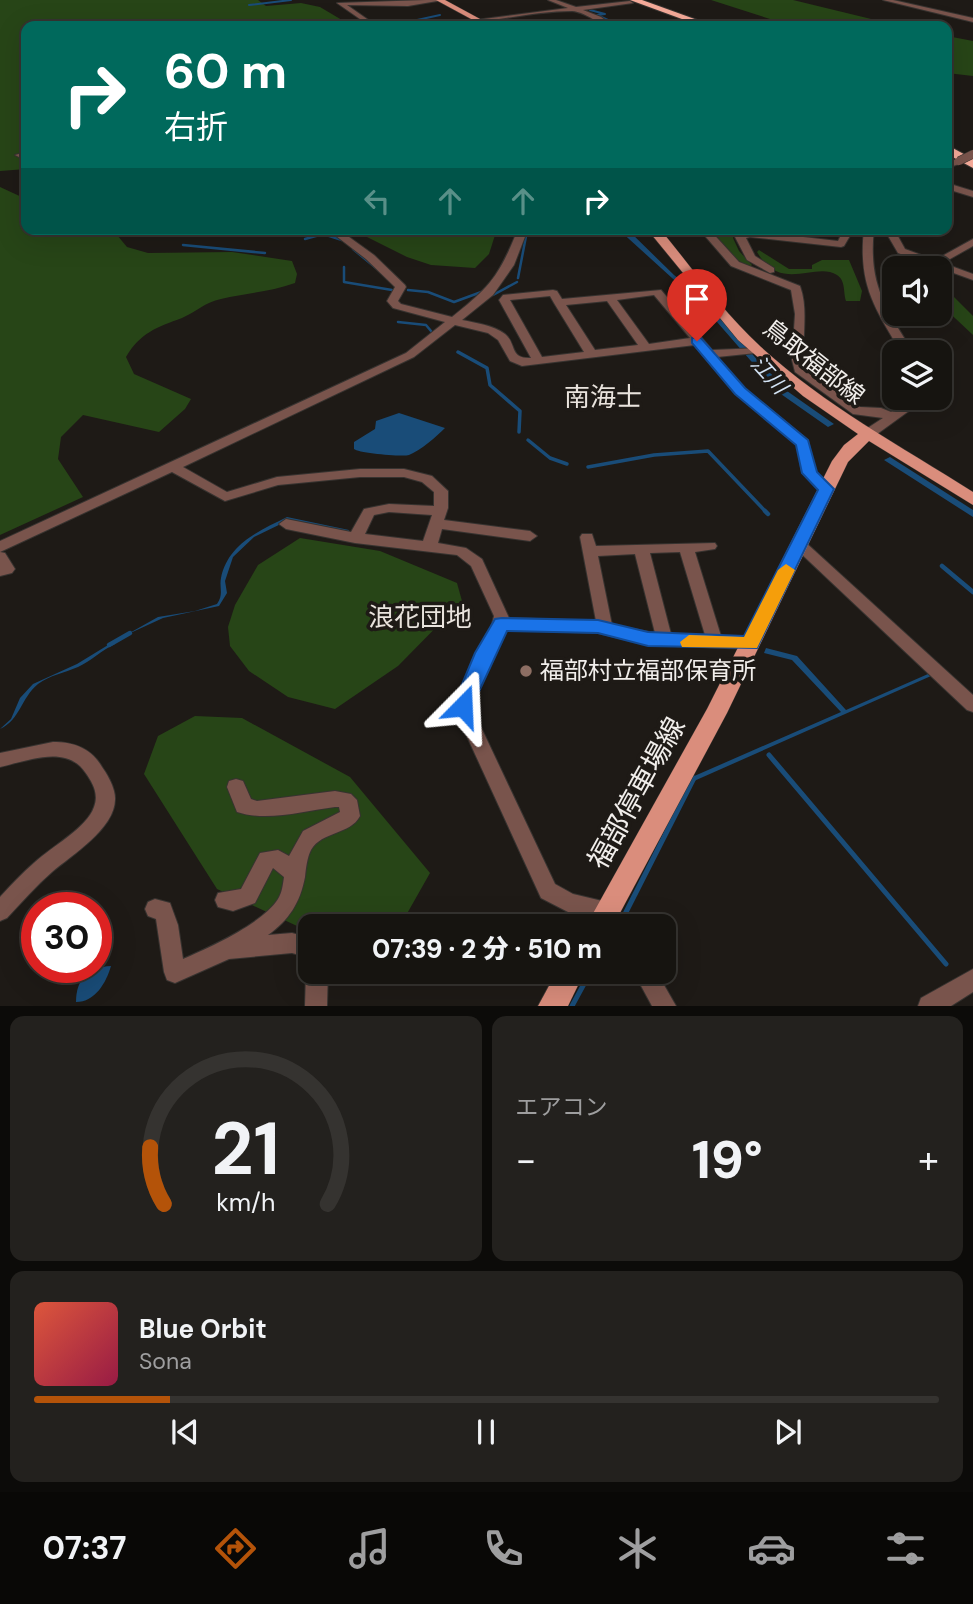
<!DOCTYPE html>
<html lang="ja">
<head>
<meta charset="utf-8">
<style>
	:root { --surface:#161410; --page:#23211e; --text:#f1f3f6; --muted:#9e9e9f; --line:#353330; --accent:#b45309 }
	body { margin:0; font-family:"DM Sans","Noto Sans JP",sans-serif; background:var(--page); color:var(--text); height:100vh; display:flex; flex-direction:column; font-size:26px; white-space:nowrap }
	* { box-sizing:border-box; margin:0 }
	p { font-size:23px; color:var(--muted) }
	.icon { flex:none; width:38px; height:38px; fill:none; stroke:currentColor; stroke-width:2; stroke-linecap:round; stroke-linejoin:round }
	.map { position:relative; height:1006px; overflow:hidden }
	.details { display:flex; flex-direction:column; gap:10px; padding:10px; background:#0c0b09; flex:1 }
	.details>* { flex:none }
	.top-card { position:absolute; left:21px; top:21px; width:931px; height:214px; border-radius:14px; box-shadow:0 7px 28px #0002,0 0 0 2px var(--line); background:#00695c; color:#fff; overflow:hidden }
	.fabs { position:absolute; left:882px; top:256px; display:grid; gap:14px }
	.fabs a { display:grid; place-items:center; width:70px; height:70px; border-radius:14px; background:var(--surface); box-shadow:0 7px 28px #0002,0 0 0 2px var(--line); font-size:35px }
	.speed { position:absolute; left:21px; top:892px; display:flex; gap:14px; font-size:35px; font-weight:700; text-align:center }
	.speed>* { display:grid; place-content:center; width:91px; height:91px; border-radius:50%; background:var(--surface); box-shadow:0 7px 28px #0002,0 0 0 2px var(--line); line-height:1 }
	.speed .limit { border:10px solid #d22; background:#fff; color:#111 }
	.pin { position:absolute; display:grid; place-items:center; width:60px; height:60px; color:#fff; margin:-72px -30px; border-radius:50% 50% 50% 0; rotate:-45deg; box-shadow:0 0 7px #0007 }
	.pin .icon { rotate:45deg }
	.me { position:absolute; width:77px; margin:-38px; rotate:21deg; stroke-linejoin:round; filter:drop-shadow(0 0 5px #0008) }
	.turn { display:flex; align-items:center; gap:24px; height:147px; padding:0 28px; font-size:32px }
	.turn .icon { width:91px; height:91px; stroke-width:2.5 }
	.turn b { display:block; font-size:49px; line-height:60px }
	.lanes { display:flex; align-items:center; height:66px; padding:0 28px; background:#0003; justify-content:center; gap:35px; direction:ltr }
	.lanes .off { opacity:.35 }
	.big { font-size:52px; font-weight:800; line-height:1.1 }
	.details .card { flex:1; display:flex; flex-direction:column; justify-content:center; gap:10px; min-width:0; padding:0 24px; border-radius:14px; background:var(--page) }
	.details .dial { align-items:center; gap:0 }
	.dial svg { height:182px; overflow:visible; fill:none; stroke:var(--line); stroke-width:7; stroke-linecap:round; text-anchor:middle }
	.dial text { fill:var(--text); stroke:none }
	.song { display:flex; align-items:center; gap:21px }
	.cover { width:84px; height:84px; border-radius:10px; background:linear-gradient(135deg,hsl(10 70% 55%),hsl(340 70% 35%)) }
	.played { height:7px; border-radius:4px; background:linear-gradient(90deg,var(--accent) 15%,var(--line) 15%) }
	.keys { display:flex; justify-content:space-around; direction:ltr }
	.heat { display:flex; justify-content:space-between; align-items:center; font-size:38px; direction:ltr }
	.details .tiles { flex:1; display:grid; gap:10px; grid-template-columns:1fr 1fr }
	.card:last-child { grid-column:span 2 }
	.trip { position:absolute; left:298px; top:914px; width:378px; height:70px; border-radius:14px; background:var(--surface); box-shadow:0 7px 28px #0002,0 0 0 2px var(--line); font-weight:800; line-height:70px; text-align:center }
	.tab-bar { display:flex; height:112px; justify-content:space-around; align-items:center; background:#090806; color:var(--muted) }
	.tab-bar .icon { width:49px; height:49px }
	.tab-bar .selected { color:var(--accent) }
	.tab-bar b { font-size:32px; color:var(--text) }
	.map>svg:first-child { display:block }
	.green { fill:#274517 }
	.water { fill:#194c78 }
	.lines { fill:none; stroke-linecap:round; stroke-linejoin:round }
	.stream-far4 { stroke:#194c78; stroke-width:2 }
	.stream-far3 { stroke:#194c78; stroke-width:2.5 }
	.stream-far2 { stroke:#194c78; stroke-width:3.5 }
	.stream-far1 { stroke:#194c78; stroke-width:4.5 }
	.stream { stroke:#194c78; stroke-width:5 }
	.minor-casing { stroke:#373330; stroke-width:2 }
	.major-casing { stroke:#373330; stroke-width:1 }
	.highway-casing { stroke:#373330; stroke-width:2 }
	.minor { fill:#79544c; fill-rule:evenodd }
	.major { fill:#da8d7c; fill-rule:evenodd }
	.highway { fill:#f5aa99; fill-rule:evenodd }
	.minor-bridge-casing { stroke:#373330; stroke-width:9; stroke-linecap:butt }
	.minor-bridge { stroke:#79544c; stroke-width:8 }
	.route { fill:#1a73e8; stroke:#114b97; stroke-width:2 }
	.slow { fill:#f59e0b }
	.education-dot { fill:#8d6e63; stroke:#1e1a16; stroke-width:2.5 }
	.labels { text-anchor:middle; stroke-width:7; stroke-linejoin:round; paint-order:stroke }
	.far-water-label { font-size:21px; font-style:italic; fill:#d3e3f4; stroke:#1e1a16 }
	.street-label { font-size:24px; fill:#f1eeeb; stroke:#1e1a16 }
	.poi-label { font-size:24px; fill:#f1eeeb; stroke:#1e1a16; text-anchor:start }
	.neighbourhood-label { font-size:26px; fill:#e9e3dd; stroke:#1e1a16 }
	.near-street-label { font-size:28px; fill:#f1eeeb; stroke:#1e1a16 }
</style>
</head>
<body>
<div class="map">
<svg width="973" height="1006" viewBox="0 0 973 1006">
	<rect width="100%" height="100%" fill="#1e1a16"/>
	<!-- green -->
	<g class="green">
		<path d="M 0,0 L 258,0 L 266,6 L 301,3 L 320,7 L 352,26 L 26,26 L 26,169 L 0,171 Z"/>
		<path d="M 711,0 L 793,0 L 900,26 L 784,26 L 770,19 Z"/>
		<path d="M 947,36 L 973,41 L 973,76 L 947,73 Z"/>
		<path d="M 0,187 L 26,199 L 26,229 L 112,229 L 127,247 L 148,253 L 232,252 L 292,261 L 297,274 L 295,283 C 270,292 246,293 221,299 C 205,302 196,312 182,318 C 157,327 140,333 126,357 L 134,374 L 191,399 L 185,409 L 159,432 L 83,415 L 61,437 L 58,459 L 83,497 L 0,535 Z"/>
		<path d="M 351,229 L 496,229 L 496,232 L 489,254 L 475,268 L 431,265 L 407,257 Z"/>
		<path d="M 707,229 L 747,229 L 735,232 L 733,238 L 739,251 L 752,265 L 750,267 L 730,256 Z"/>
		<path d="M 759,250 L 789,269 L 812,269 L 812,265 L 822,260 L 849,260 L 862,291 L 860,301 L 846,301 C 843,292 846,281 837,275 C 815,261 781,294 757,252 Z"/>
		<path d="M 940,283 L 973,316 L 973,335 L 940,304 Z"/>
		<path d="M 300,538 L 380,551 L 457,583 L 462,601 L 398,666 L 335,709 L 288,697 L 249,671 L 230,646 L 228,627 L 235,605 L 258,565 Z"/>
		<path d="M 195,716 L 242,718 L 350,777 L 430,873 L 400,926 L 310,926 L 310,932 L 217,889 L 144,774 L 158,736 Z"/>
	</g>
	<!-- water -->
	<g class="water">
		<path d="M 618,229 L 627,229 L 674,275 L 707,300 L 764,368 L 789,389 L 787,391 L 834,424 L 828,427 L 778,392 L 704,307 Z"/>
		<path d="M 399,413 L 445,428 C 436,437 421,450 409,455 C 402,457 358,453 354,449 L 354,442 L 375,429 L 376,421 Z"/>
		<path d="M 890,457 L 973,510 L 973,517 L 884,460 Z"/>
		<path d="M 287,517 L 349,530 L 348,533 L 287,521 L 254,537 L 233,557 L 225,581 L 227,593 L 219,606 L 163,618 L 126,635 L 158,617 L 195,611 L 217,604 C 224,594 219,588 221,578 C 228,544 259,531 287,517 Z"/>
		<path d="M 113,642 L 115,644 C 102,650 91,661 78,667 C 64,673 50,675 38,684 C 21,698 20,720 0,729 L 11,719 L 20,698 L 33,684 L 77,664 Z"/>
		<path d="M 766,648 L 797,656 L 846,710 L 928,674 L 931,676 L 694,781 L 692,777 L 841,712 L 792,660 L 764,653 Z"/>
		<path d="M 111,966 C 106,983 95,1002 76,1002 C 76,979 88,967 111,966 Z"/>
	</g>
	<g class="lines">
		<!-- stream-far4 -->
		<g class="stream-far4">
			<path d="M 249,5 L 291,0"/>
			<path d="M 590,10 L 605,14 L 597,15 L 608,20"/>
			<path d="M 414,26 L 408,22 L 440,15"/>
			<path d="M 435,26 L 461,20"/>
			<path d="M 561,26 L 601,21"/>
		</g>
		<!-- stream-far3 -->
		<g class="stream-far3">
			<path d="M 305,239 L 323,234 L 342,240"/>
			<path d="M 183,245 L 265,253"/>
			<path d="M 353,249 L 376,268"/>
			<path d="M 344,267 L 344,282 L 392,290"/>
			<path d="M 518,278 L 527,231"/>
			<path d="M 408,290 L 428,292 L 454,302 L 484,291"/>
			<path d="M 493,295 L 517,282"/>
			<path d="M 398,322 L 426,325 L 431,331"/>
		</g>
		<!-- stream-far2 -->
		<g class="stream-far2">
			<path d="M 458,352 L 487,368 L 490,385 L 520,411 L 519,432"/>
			<path d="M 528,440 L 550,458 L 567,464"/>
			<path d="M 588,467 L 654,455 L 708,451 L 767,513"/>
		</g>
		<!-- stream-far1 -->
		<g class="stream-far1">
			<path d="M 765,511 L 768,514"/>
			<path d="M 942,566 L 973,592"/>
			<path d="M 109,645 L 130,633"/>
		</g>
		<!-- stream -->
		<g class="stream">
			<path d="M 769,755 L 946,964"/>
			<path d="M 624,916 L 694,778"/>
			<path d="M 572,1006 L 591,971"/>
		</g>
		<!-- minor casing -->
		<g class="minor-casing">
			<g id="minor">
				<path d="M 426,0 L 443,0 L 408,6 L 347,5 L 377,26 L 370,26 L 337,3 Z"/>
				<path d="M 548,0 L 556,0 L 576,7 L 630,1 L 633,3 L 583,10 L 601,17 L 613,26 C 599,26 587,12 572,11 C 543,11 509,18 479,22 L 476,20 L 568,8 Z"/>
				<path d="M 883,0 L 893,0 L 973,18 L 973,22 Z"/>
				<path d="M 26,152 L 26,156 L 19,157 L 15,155 Z"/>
				<path d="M 959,158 L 963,161 L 962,163 L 947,168 L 947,163 Z"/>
				<path d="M 947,183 L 973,191 L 973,197 L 947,189 Z"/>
				<path d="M 327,229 L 338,229 L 374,255 L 405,285 L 406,287 L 398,301 L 401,304 L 452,317 C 491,286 499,276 518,229 L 528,229 L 514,265 L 493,295 L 462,320 C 476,323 493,325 505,334 C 517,344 509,359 531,358 L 499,300 L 503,295 L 553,290 L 557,291 L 562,299 L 661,290 L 712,350 L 760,348 L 762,350 L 756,353 L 717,357 L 744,388 L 808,440 L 815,472 L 833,489 L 826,493 L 821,492 L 802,473 L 797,444 L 736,394 L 695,345 L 522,366 L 510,361 L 498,340 L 488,333 L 455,325 L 414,357 L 183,467 L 227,492 L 277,477 L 360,469 L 404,469 L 432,476 L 448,491 L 448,508 L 444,520 L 530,531 L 537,536 L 530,541 L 442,529 L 438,543 L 466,548 L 482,559 L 509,618 L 596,621 L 580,537 L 582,534 L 592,534 L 596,546 L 715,543 L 717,546 L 715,549 L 695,552 L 721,636 L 756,639 L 758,643 L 756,647 L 750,649 L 648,645 L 598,633 L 506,630 L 479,683 L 471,706 L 555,884 L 573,894 L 615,904 L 627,926 L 605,926 L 602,919 L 570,913 L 541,898 L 453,706 C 464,675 487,648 494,616 L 471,566 L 457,555 L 355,543 L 286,529 L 279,524 L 286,519 L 351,532 L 364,509 L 389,504 L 434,506 L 434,492 L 422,482 L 404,477 L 360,477 L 278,485 L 225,501 L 172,472 L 0,552 L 0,541 L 406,353 L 445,322 L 393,308 L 387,301 L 395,287 L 366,259 ZM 654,295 L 690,338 L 649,344 L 617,300 ZM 550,296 L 554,303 L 584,352 L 542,357 L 510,300 ZM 607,301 L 638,345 L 595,350 L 566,305 ZM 389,512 L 432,515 L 423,541 L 365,534 L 374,515 ZM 680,552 L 705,635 L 671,634 L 650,553 ZM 635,554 L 655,633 L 612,625 L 598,556 Z"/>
				<path d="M 699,229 L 709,229 L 739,262 L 800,286 C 810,313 799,343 807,370 L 860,407 L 881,408 L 891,412 L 912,397 L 926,397 L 924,400 L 873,437 L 863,437 L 862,434 L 863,431 L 883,418 L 853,414 L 795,372 L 792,360 L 795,314 L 791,290 L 731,266 Z"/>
				<path d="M 844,229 L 854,229 L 844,246 L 841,247 L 750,237 L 746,238 L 755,256 L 774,268 L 774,272 L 770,273 L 747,260 L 735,237 L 750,231 L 838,241 Z"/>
				<path d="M 864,229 L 874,229 C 868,284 885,307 913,352 L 901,352 C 874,307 858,284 864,229 Z"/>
				<path d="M 884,229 L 894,229 L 905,249 L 935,260 L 973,239 L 973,246 L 943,263 L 973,274 L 973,280 L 898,253 Z"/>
				<path d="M 799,539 L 804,541 L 973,695 L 973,712 L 967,710 L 794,547 L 792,544 Z"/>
				<path d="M 0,552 L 5,553 L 15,569 L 12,573 L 0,576 Z"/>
				<path d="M 53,742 C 74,742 91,748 102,767 C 107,774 112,783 114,791 C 123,824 73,854 52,872 C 36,886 22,902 7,918 L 0,921 L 0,897 C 11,885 22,873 35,862 C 51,847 87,828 94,807 C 99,794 93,783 85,772 C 66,744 27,761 0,767 L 0,753 Z"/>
				<path d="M 236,779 L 243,781 L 251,799 L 257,801 L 335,791 L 351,794 L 357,800 L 360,816 C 350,835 322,831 311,850 C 307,858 306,868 305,877 C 300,903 289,920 268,935 L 292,933 L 310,938 L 310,958 L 292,953 L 229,959 L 175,983 L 167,980 L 164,972 L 156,919 L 148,916 L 145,909 L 148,902 L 155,899 L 170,903 L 178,925 L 183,959 C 210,947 262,924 278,899 C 282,893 283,884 284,877 L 273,868 L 255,903 L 233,911 L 218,907 L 215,900 L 218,893 L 241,889 L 260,853 L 278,850 L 289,856 L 303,831 L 340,812 L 339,807 L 335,807 C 304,811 267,822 237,812 L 227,787 L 229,781 Z"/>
				<path d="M 309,963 L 310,971 L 328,971 L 327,1006 L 305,1006 L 306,971 Z"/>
				<path d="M 973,969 L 973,992 L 951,1006 L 918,1006 L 921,998 Z"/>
				<path d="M 633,971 L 656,971 L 676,1006 L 652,1006 Z"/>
			</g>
		</g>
		<!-- major casing -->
		<g class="major-casing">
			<g id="major">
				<path d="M 436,0 L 445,0 L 493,26 L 484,26 Z"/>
				<path d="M 647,229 L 660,229 C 693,269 723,312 761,347 C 824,405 901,446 973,492 L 973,505 L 869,441 L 848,462 L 727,713 L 613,926 L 586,926 L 707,709 L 832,461 L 844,445 L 858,434 L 803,396 L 738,340 Z"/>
				<path d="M 557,971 L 585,971 L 568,1006 L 538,1006 Z"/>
			</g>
		</g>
		<!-- highway casing -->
		<g class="highway-casing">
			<g id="highway">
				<path d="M 630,0 L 642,0 L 714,26 L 701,26 Z"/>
				<path d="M 947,145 L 973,159 L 973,168 L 947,154 Z"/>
			</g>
		</g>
		<!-- minor -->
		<use href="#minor" class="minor"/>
		<!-- major -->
		<use href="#major" class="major"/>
		<!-- highway -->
		<use href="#highway" class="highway"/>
		<!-- minor-bridge casing -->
		<g class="minor-bridge-casing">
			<path id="minor-bridge" d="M 959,161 L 973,154"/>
		</g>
		<!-- minor-bridge -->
		<use href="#minor-bridge" class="minor-bridge"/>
	</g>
	<!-- route -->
	<path class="route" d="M 692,338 L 701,338 L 745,388 L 808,440 L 817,472 L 834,489 L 757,648 L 648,646 L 598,633 L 507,631 L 470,711 L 456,711 L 453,706 L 475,653 L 495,619 L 502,618 L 598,620 L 648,632 L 744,636 L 818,490 L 802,473 L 796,445 L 735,394 L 692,343 Z"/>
	<!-- slow -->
	<path class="slow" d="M 786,564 L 795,570 L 757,648 L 682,647 L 680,642 L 689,635 L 744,637 L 778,570 Z"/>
	<!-- markers -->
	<circle class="education-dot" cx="526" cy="671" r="7"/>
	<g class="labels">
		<!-- far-water labels -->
		<g class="far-water-label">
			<text transform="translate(769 375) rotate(48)" y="7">江川</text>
		</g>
		<!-- street labels -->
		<g class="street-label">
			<text transform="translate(814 362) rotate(38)" y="8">鳥取福部線</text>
		</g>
		<!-- poi labels -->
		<g class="poi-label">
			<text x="540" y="679">福部村立福部保育所</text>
		</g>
		<!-- neighbourhood labels -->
		<g class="neighbourhood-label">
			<text x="603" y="406">南海士</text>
			<text x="420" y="626">浪花団地</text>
		</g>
		<!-- near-street labels -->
		<g class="near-street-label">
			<text transform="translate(636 793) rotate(-61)" y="10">福部停車場線</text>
		</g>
	</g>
</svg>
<div class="fabs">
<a><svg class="icon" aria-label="sound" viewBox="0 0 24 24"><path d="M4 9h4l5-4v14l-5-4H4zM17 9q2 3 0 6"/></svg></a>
<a><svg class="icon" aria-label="layers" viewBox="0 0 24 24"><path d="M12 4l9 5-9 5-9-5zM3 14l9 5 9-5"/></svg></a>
</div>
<div class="speed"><div class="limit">30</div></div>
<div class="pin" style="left:697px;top:341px;background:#d93025"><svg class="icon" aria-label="arrive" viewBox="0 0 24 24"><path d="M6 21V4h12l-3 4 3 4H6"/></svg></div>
<svg class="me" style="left:463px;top:706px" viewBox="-20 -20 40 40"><path d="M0-17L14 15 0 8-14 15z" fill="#1a73e8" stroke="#fff" stroke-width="4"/></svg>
<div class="trip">07:39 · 2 分 · 510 m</div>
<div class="top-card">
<div class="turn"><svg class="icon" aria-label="right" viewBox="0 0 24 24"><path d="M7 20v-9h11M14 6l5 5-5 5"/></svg><div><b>60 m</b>右折</div></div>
<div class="lanes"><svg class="icon off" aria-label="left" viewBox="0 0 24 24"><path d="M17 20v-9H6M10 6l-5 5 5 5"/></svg><svg class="icon off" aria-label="ahead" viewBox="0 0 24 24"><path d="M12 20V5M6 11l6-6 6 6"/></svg><svg class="icon off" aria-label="ahead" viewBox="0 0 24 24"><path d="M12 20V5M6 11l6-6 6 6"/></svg><svg class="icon" aria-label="right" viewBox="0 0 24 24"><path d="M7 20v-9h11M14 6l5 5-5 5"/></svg></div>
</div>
</div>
<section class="details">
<div class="tiles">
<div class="card dial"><svg viewBox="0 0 100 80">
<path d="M14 69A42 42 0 1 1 86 69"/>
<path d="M14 69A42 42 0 0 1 8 44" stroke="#b45309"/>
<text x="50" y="56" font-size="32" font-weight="700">21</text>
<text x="50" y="72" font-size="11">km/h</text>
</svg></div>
<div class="card"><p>エアコン</p>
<div class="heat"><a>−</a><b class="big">19°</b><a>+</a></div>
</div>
<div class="card">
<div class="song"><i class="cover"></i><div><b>Blue Orbit</b><p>Sona</p></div></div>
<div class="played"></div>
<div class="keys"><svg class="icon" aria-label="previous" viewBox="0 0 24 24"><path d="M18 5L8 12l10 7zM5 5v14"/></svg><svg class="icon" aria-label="pause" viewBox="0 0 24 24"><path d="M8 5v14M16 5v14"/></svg><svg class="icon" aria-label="next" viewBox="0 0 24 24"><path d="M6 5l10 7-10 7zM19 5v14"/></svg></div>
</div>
</div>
</section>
<nav class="tab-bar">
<b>07:37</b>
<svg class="icon selected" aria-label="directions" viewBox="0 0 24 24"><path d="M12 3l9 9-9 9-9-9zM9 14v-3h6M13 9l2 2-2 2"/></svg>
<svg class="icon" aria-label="music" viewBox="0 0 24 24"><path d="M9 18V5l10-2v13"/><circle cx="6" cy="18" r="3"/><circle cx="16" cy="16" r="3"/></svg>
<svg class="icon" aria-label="phone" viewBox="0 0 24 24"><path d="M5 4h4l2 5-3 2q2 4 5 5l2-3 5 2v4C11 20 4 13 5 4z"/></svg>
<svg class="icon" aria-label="climate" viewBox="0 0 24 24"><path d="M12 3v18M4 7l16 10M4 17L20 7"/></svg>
<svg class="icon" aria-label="car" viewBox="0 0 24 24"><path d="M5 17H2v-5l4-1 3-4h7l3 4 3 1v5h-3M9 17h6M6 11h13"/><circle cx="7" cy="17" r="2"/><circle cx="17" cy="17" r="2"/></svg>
<svg class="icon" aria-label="filters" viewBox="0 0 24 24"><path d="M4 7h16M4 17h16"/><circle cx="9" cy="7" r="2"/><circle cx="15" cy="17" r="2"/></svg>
</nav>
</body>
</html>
